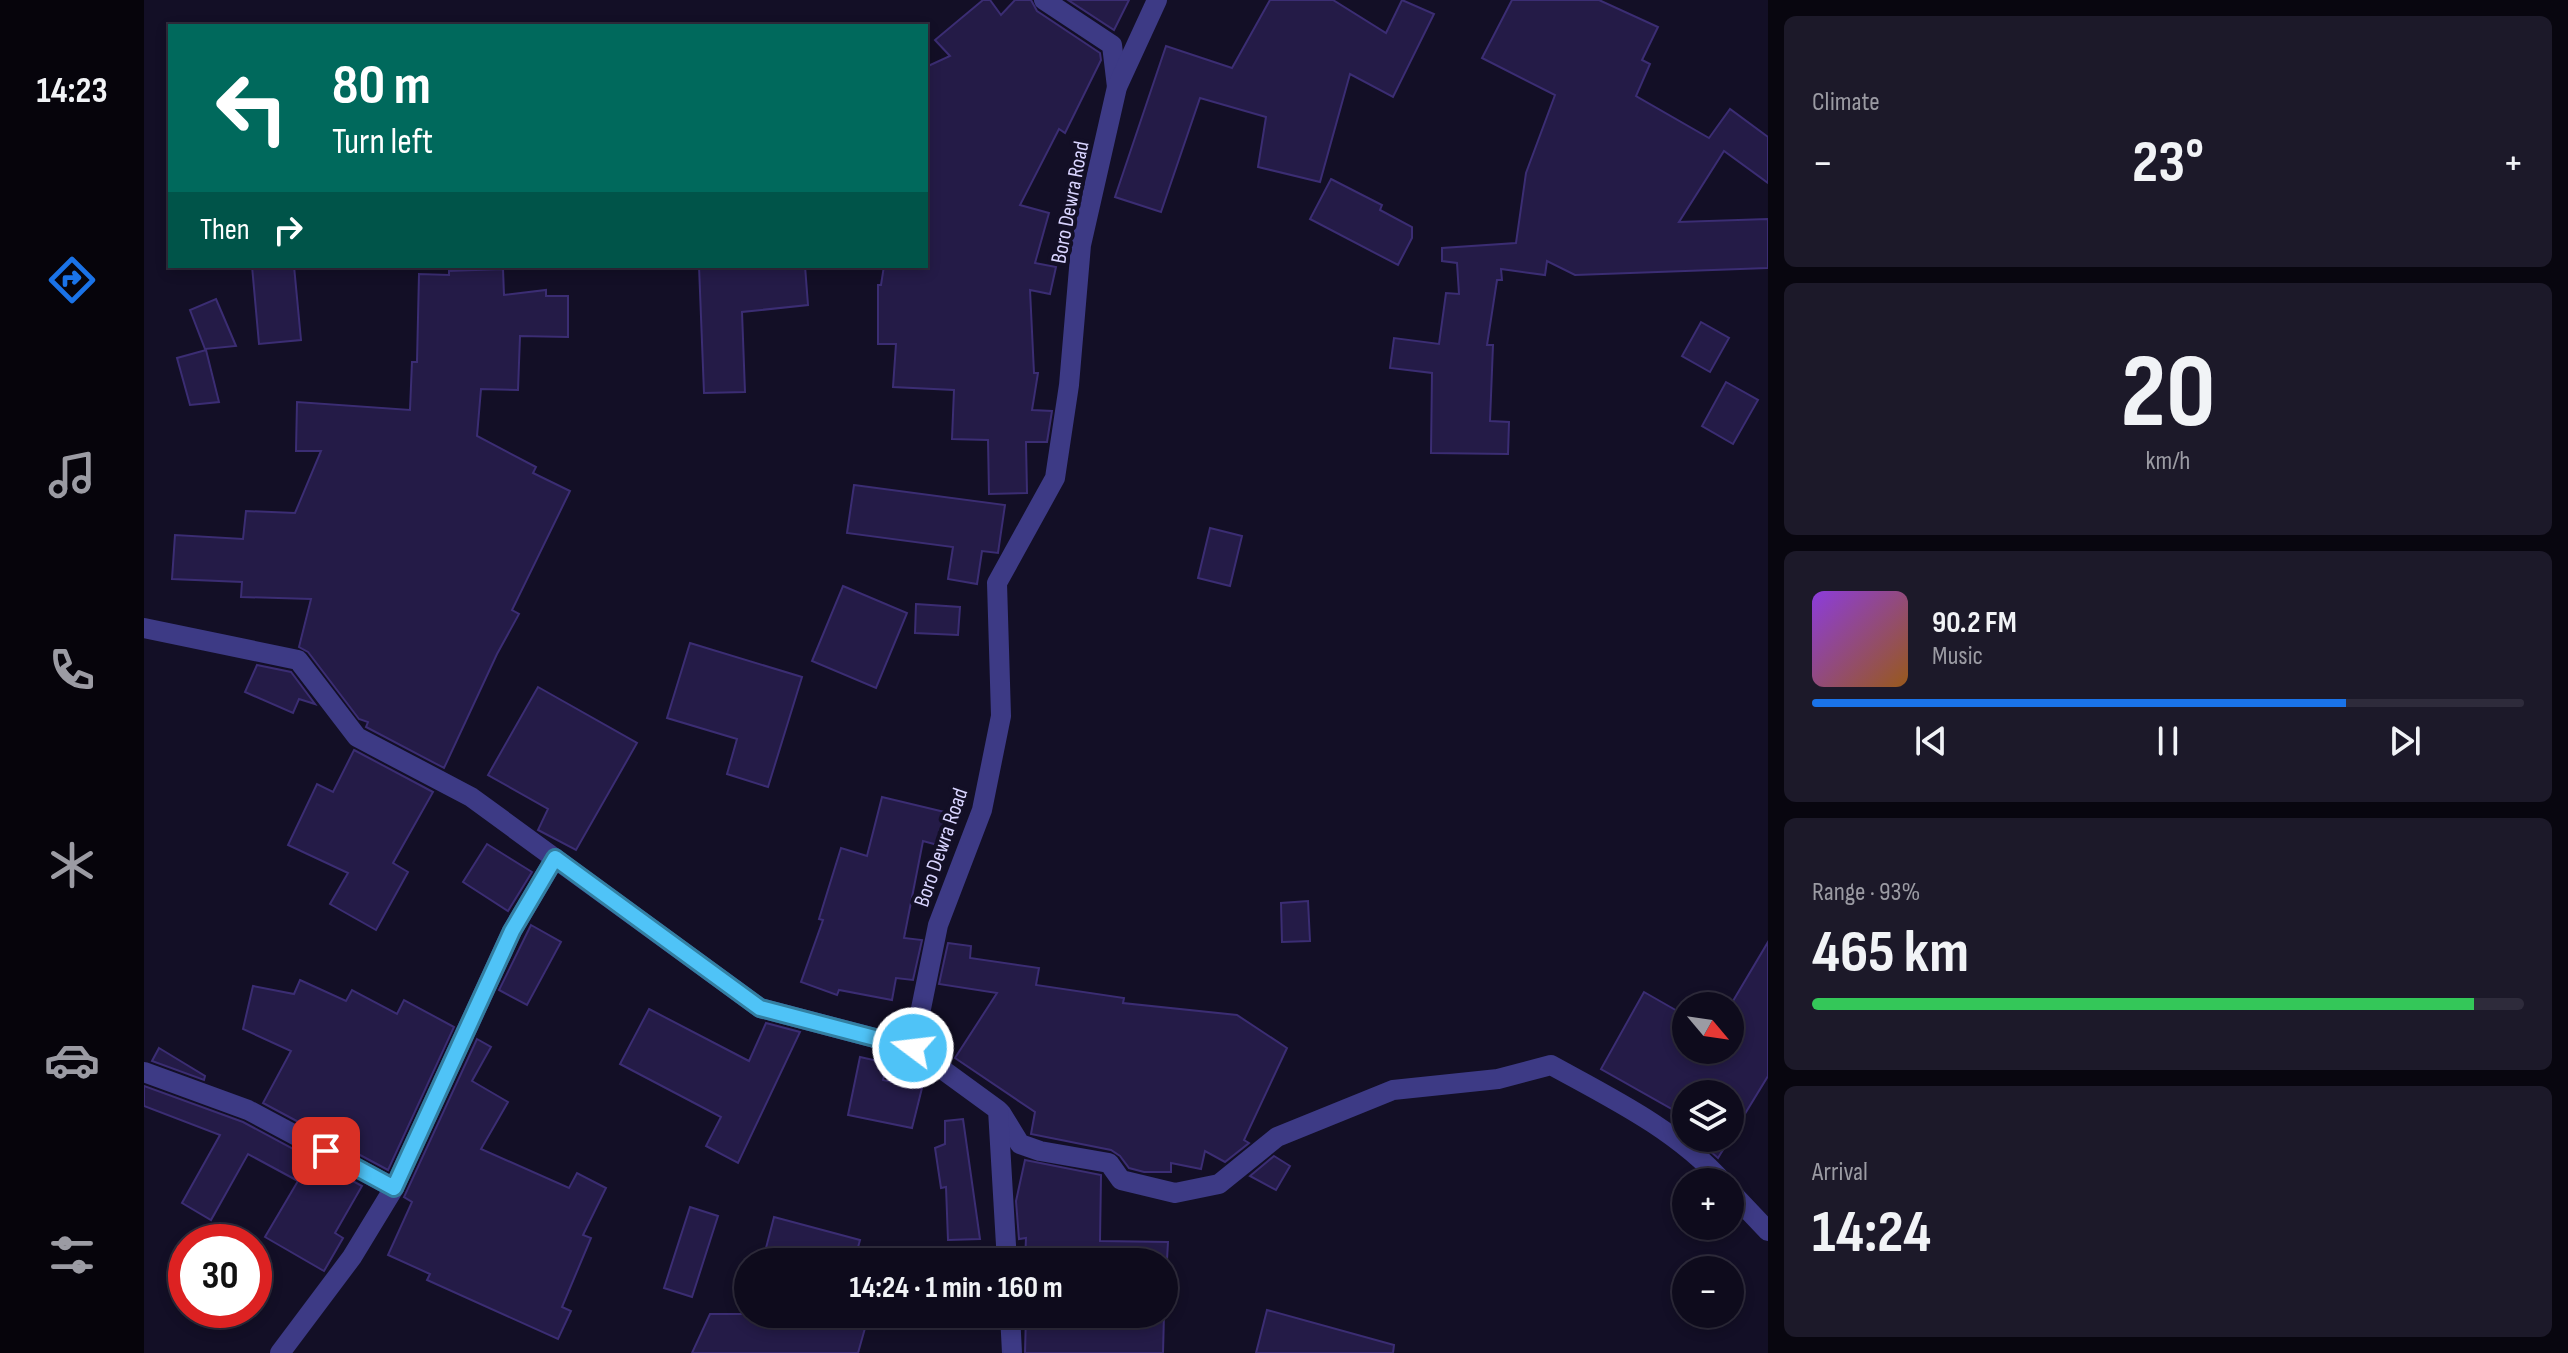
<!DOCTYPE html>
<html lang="en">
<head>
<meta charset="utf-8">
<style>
	:root { --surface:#0e0b1c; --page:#1c1929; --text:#f1f3f6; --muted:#9b9ba3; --line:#2e2b3b; --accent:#1a73e8 }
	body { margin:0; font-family:"Sofia Sans Condensed",sans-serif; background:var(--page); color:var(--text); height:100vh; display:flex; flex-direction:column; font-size:30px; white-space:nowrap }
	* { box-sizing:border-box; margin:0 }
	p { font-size:26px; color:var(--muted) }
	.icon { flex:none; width:44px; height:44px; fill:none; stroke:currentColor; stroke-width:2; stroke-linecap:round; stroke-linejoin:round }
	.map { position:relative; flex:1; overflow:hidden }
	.sheet { display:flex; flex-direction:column; gap:16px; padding:16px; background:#08060f; width:800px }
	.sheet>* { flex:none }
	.hud { position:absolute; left:24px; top:24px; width:760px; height:244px; border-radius:0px; box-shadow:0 4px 12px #0003,0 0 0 2px var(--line); background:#00695c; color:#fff; overflow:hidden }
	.needle { width:52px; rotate:119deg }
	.tools { position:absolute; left:1528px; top:992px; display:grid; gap:16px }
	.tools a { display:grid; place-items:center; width:72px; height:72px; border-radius:50%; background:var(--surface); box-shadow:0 4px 12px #0003,0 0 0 2px var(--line); font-size:40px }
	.speed { position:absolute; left:24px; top:1224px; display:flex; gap:16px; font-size:40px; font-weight:700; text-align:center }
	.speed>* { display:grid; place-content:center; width:104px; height:104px; border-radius:50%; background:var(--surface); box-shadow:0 4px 12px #0003,0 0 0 2px var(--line); line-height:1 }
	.speed .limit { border:12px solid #d22; background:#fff; color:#111 }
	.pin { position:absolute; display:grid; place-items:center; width:68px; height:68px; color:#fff; margin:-34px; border-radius:16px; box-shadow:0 4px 12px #0006 }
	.me { position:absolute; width:88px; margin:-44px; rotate:285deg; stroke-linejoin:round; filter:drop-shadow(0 0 6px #0008) }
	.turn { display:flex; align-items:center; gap:28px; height:168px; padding:0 32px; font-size:36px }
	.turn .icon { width:104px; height:104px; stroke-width:2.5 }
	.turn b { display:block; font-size:56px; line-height:68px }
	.then { display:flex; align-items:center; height:76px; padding:0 32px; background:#0003; gap:16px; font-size:30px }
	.big { font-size:60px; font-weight:700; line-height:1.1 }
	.sheet .tile { flex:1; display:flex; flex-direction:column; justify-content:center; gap:12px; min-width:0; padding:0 28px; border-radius:12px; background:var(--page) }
	.sheet .dial { align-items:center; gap:0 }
	.dial b { font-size:104px; line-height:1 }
	.song { display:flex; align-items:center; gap:24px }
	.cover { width:96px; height:96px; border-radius:12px; background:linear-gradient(135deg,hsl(270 70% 55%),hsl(30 70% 35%)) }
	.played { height:8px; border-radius:4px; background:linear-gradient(90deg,var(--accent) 75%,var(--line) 75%) }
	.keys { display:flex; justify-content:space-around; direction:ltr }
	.heat { display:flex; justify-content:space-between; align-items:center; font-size:44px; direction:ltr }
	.charge { height:12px; border-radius:6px; background:linear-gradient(90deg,#34c759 93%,var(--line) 0) }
	.trip { position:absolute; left:590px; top:1248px; width:444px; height:80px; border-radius:40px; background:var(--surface); box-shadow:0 4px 12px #0003,0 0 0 2px var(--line); font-weight:700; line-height:80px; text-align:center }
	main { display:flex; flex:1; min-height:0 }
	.tabs { display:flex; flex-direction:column; width:144px; justify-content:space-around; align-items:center; background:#06040b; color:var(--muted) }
	.tabs .icon { width:56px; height:56px }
	.tabs .selected { color:var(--accent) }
	.tabs b { font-size:36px; color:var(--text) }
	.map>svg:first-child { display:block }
	.building { fill:#241b47; stroke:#3b2d73; stroke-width:2 }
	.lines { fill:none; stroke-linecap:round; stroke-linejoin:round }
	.street { stroke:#3d3a85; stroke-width:20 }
	.route-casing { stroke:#337fa1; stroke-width:20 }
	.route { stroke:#4fc3f7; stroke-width:14 }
	.labels { text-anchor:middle; stroke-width:8; stroke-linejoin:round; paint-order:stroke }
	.street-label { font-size:22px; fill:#d9d4ff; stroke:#130f26 }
</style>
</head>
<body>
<main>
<nav class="tabs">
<b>14:23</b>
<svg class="icon selected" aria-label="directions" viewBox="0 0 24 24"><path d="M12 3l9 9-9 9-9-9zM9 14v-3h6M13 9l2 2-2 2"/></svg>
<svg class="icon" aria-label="music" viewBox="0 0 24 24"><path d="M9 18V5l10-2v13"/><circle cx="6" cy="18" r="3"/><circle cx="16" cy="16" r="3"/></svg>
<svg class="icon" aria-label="phone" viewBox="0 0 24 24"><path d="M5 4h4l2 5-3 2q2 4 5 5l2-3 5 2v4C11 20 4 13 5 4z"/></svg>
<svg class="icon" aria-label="climate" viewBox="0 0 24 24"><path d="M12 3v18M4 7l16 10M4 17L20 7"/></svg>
<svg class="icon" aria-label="car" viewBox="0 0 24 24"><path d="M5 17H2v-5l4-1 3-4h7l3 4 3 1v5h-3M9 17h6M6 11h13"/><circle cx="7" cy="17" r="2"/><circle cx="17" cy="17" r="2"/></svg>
<svg class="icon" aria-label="filters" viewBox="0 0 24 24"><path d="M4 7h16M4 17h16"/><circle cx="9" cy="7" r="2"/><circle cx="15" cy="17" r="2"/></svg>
</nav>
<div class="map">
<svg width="1624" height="1353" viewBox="0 0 1624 1353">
	<rect width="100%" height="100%" fill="#130f26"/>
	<!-- building -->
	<g class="building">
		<path d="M 839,0 L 846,0 L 857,15 L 871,0 L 887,0 L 893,11 L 956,53 L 957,60 L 921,133 L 915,129 L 876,205 L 905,213 L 891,263 L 912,267 L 906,294 L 886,290 L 890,373 L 894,373 L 888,410 L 908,411 L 903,442 L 882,442 L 883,493 L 845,494 L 844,440 L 808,439 L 810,390 L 749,387 L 752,344 L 734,344 L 734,285 L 737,285 L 740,266 L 782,266 L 782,67 L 806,56 L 791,40 Z"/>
		<path d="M 924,0 L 985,0 L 970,30 Z"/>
		<path d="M 1126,0 L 1189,0 L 1242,33 L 1258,0 L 1290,14 L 1249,97 L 1206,74 L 1176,182 L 1114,167 L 1122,117 L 1056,98 L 1017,212 L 971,197 L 1022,46 L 1088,68 Z"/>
		<path d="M 1368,0 L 1455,0 L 1514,27 L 1498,60 L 1506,64 L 1492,96 L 1565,138 L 1586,109 L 1624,137 L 1624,183 L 1580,151 L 1535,222 L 1624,219 L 1624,268 L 1431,275 L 1403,261 L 1401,275 L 1357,269 L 1358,280 L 1353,280 L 1343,345 L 1349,345 L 1346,421 L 1365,422 L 1364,454 L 1287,453 L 1288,373 L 1246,368 L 1250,338 L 1295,344 L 1302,293 L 1315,294 L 1313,263 L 1298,261 L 1298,248 L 1372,243 L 1382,173 L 1411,95 L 1338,58 Z"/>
		<path d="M 1187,179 L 1238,205 L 1236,210 L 1268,227 L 1268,238 L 1254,265 L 1166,219 Z"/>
		<path d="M 108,266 L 150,266 L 157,340 L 115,344 Z"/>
		<path d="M 555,266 L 661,266 L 664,305 L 598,312 L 601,392 L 560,393 Z"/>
		<path d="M 359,269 L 360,295 L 402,290 L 402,296 L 424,296 L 424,337 L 376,336 L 374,390 L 337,389 L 333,436 L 392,467 L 389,473 L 426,491 L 368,610 L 375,614 L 353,654 L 300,768 L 222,727 L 224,722 L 215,719 L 164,652 L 155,647 L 167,599 L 97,597 L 98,582 L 28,579 L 31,535 L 99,539 L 102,511 L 151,513 L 177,451 L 152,451 L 153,402 L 266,410 L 268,362 L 273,362 L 275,274 L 305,275 L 305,271 Z"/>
		<path d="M 72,299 L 92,346 L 61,349 L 46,310 Z"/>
		<path d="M 1557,322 L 1585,338 L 1566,372 L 1538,356 Z"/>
		<path d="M 62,350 L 75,402 L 46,405 L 33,358 Z"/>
		<path d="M 1582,382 L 1614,400 L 1589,444 L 1558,426 Z"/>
		<path d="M 710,485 L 861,505 L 854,553 L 838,551 L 833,584 L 804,579 L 809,547 L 703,533 Z"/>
		<path d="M 1066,528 L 1098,536 L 1086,586 L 1054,578 Z"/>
		<path d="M 699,586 L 763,613 L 732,688 L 668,661 Z"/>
		<path d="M 772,604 L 816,607 L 814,635 L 771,633 Z"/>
		<path d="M 546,643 L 658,677 L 624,787 L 583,774 L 593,739 L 523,718 Z"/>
		<path d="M 113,665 L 147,672 L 171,704 L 155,699 L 149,713 L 101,692 Z"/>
		<path d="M 394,687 L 493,743 L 432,850 L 394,830 L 404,809 L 344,775 Z"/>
		<path d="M 210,750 L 289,792 L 249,863 L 264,872 L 232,930 L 186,904 L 204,873 L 144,845 L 173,784 L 189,792 Z"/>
		<path d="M 738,797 L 809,814 L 801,847 L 779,841 L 760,938 L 778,940 L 769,980 L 752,978 L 748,1000 L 695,990 L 693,995 L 657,982 L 679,920 L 675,919 L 697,848 L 723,856 Z"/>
		<path d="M 343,844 L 388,872 L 364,911 L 319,882 Z"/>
		<path d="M 1164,901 L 1166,941 L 1138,942 L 1137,903 Z"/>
		<path d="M 387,925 L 417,942 L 383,1005 L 355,990 Z"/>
		<path d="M 1624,942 L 1624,1076 L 1574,1158 L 1551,1138 L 1586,1138 L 1586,1094 L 1542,1094 L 1542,1117 L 1457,1069 L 1500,992 L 1542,1016 L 1542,1050 L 1586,1050 L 1586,1006 Z"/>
		<path d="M 804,943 L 827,946 L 826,958 L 895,968 L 892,985 L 980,998 L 979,1003 L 1093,1015 L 1143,1048 L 1100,1140 L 1105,1143 L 1081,1162 L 1061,1151 L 1057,1169 L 1027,1163 L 1027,1172 L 1000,1172 L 985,1168 L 976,1156 L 967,1150 L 887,1134 L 891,1112 L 811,1058 L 853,993 L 795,984 Z"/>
		<path d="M 156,980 L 202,1001 L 208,990 L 253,1014 L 260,1000 L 310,1027 L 244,1170 L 119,1103 L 147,1051 L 99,1029 L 109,986 L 150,994 Z"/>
		<path d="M 505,1009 L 605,1061 L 622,1023 L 656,1032 L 594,1163 L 562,1146 L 577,1117 L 476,1064 Z"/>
		<path d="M 333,1039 L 347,1047 L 328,1081 L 364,1102 L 337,1149 L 425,1188 L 433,1173 L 462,1188 L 439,1235 L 447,1238 L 418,1307 L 427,1311 L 414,1339 L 283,1280 L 286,1274 L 244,1255 L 268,1202 L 260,1197 Z"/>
		<path d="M 15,1048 L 61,1076 L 60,1080 L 8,1061 Z"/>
		<path d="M 716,1057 L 743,1063 L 739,1080 L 778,1088 L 768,1128 L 704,1115 Z"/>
		<path d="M 0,1086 L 99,1122 L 218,1186 L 191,1233 L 199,1238 L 180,1271 L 121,1237 L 154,1181 L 104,1154 L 67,1220 L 38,1203 L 76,1135 L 0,1106 Z"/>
		<path d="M 819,1119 L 836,1239 L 804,1240 L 802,1187 L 797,1188 L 791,1148 L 801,1144 L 801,1121 Z"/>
		<path d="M 1130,1156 L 1146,1166 L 1132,1190 L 1106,1176 Z"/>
		<path d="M 881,1160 L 957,1175 L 956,1241 L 1024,1242 L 1020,1313 L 1020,1262 L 881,1262 L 882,1238 L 875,1239 L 872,1201 Z"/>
		<path d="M 546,1207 L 574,1216 L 548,1297 L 520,1288 Z"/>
		<path d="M 630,1217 L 716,1240 L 710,1262 L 673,1262 L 622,1248 Z"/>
		<path d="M 1123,1310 L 1250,1345 L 1249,1353 L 1112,1353 Z"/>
		<path d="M 566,1314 L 725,1314 L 714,1353 L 548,1353 Z"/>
		<path d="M 882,1314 L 1020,1314 L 1019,1353 L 881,1353 Z"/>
	</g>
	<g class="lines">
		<!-- street -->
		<g class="street">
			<path d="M 900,0 L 968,45 L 973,87"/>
			<path d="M 0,628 L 154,660 L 213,737 L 327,797 L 616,1008 L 769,1048"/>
			<path d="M 0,1072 L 104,1110 L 250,1188 L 368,931 L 411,858"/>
			<path d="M 857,1113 L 876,1144 L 896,1151 L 965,1163 L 977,1180 L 1031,1193 L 1075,1184 L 1133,1137 L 1249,1090 L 1354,1079 L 1407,1065 C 1467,1098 1533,1130 1579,1182"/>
			<path d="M 1586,1191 L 1624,1231"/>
			<path d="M 863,1262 L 854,1110 L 769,1048 L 794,925 L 838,810 L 857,716 L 853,583 L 911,478 L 925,385 L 937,245 L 973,87 L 1013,0"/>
			<path d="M 866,1314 L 868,1353"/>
			<path d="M 136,1353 L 208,1257 L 250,1188"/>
		</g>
	</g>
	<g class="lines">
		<!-- route casing -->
		<g class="route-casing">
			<path id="route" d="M 182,1151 L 250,1188 L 368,931 L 411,858 L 616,1008 L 769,1048"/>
		</g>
		<!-- route -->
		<use href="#route" class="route"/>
	</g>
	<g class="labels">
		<!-- street labels -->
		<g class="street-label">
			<text transform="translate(925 202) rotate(-79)" y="8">Boro Dewra Road</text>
			<text transform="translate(796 847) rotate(-71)" y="8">Boro Dewra Road</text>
		</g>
	</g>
</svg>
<div class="tools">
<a><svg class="needle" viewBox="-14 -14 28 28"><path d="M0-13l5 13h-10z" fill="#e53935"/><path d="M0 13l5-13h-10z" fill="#9b9ba3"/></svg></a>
<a><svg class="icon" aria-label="layers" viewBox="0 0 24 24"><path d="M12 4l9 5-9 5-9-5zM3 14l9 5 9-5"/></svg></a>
<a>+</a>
<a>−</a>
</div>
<div class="speed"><div class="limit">30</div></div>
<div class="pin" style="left:182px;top:1151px;background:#d93025"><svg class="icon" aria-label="arrive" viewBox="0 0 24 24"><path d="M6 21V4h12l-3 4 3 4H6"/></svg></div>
<svg class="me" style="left:769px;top:1048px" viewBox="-20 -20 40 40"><circle r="17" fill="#4fc3f7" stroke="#fff" stroke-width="3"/><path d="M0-11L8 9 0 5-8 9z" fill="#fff"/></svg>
<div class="trip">14:24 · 1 min · 160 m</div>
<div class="hud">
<div class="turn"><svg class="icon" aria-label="left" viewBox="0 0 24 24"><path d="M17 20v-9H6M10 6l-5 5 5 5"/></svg><div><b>80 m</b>Turn left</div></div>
<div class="then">Then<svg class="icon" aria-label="right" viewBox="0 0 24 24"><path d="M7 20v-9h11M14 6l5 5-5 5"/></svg></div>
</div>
</div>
<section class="sheet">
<div class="tile"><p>Climate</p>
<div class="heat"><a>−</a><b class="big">23°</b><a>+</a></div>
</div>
<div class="tile dial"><b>20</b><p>km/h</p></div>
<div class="tile">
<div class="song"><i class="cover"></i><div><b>90.2 FM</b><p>Music</p></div></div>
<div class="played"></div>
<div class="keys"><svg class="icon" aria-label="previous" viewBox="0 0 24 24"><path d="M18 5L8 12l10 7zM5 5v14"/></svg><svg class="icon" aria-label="pause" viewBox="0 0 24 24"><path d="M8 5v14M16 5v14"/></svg><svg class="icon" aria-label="next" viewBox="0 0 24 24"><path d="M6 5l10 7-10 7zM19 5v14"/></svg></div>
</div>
<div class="tile"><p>Range · 93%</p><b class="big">465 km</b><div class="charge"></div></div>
<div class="tile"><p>Arrival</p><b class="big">14:24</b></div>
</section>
</main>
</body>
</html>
